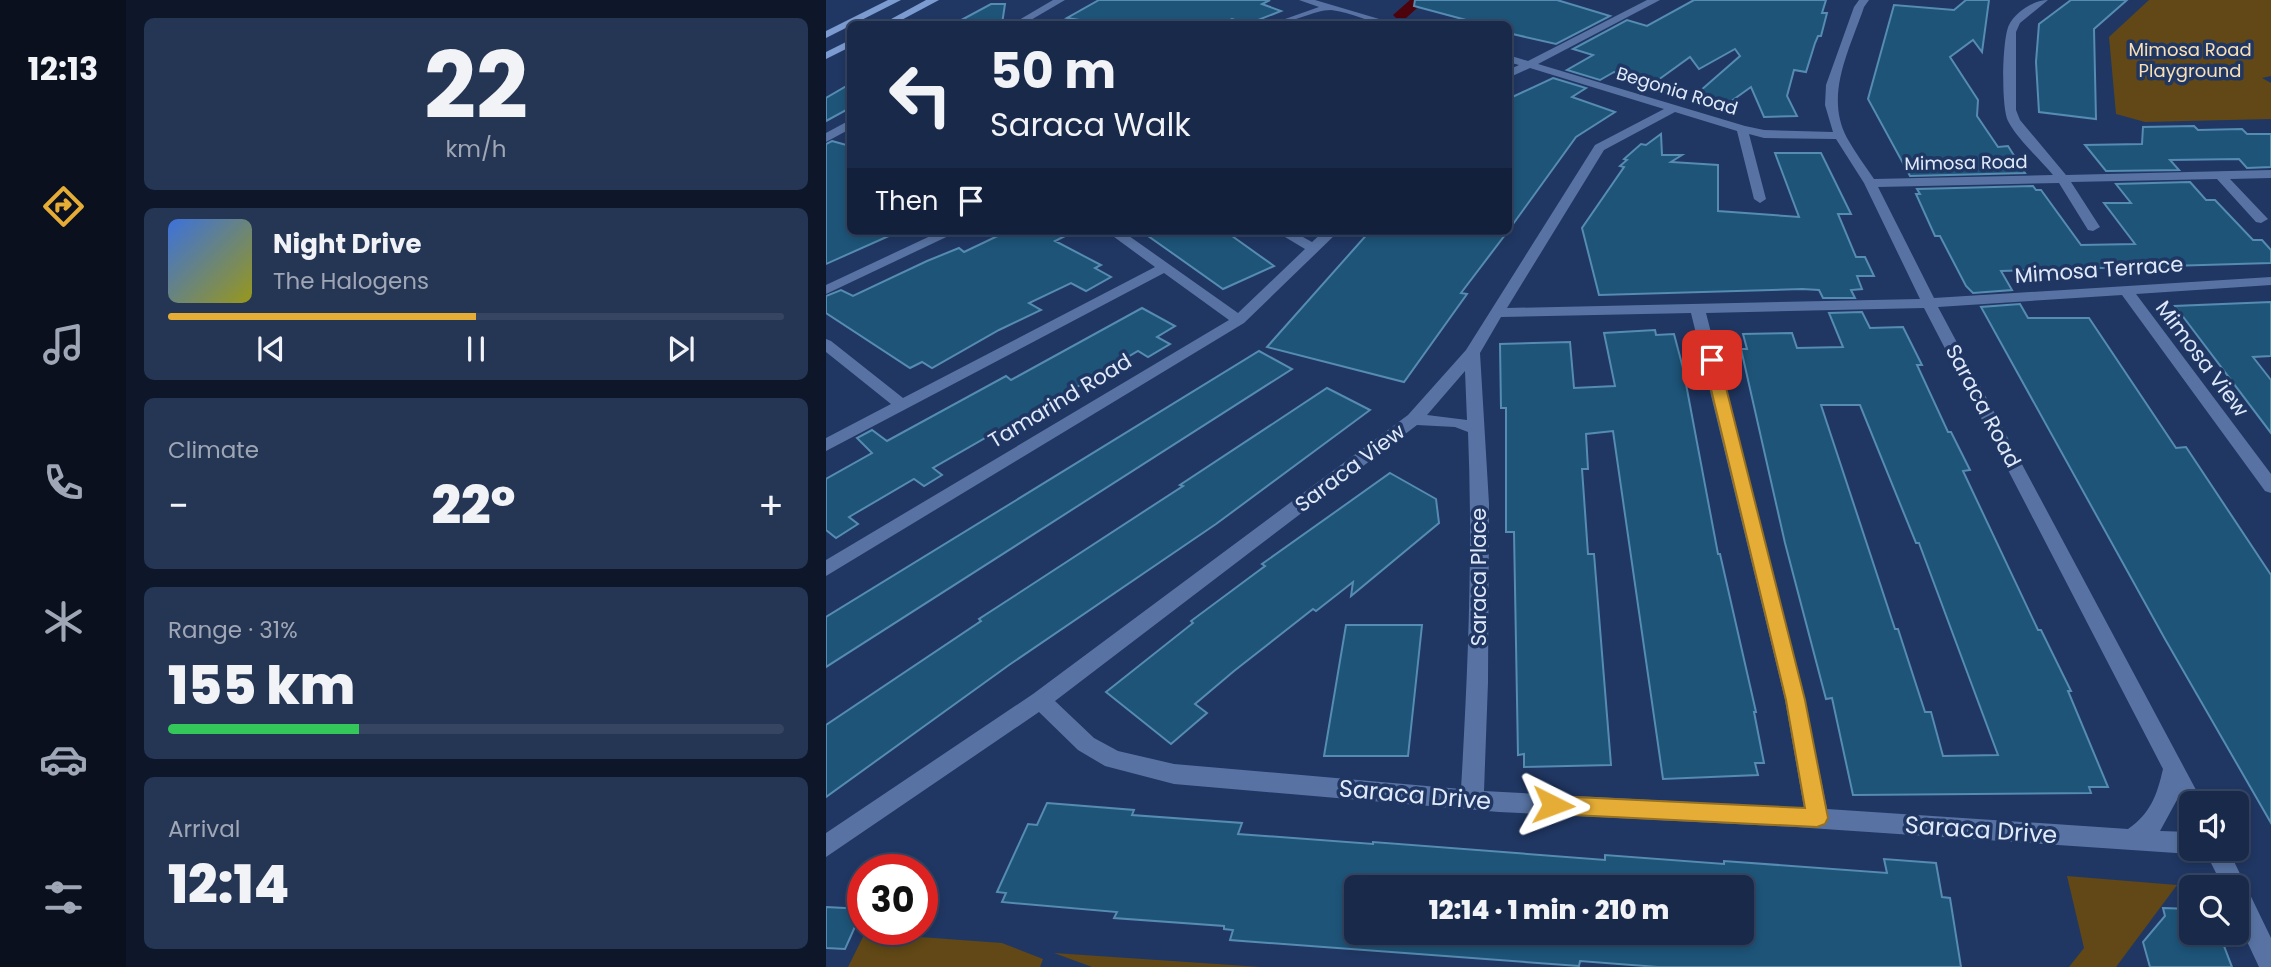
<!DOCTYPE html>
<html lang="en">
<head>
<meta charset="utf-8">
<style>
	:root { --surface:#18294a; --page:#253554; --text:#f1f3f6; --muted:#9fa6b5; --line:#364562; --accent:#e5ad35 }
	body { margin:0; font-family:Poppins,sans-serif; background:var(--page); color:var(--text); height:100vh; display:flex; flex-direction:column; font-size:26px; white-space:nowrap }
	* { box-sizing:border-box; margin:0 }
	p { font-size:23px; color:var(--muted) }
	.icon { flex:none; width:38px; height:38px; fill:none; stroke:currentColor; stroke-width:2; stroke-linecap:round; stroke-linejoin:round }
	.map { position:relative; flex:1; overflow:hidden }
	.panel { display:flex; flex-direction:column; gap:18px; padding:18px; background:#0d1729; width:700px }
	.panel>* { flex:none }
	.hud { position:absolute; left:21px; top:21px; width:665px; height:214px; border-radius:10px; box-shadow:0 4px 10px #0003,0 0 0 2px var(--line); background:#18294a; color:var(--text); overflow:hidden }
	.tools { position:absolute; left:1353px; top:791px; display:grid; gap:14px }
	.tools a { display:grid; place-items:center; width:70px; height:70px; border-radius:10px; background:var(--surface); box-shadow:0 4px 10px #0003,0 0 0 2px var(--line); font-size:35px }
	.speed { position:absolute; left:21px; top:854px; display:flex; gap:14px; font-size:35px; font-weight:700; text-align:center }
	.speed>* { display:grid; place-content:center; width:91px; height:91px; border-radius:50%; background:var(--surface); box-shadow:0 4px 10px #0003,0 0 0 2px var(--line); line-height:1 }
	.speed .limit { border:10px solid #d22; background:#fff; color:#111 }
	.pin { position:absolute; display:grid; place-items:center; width:60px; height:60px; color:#fff; margin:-30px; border-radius:14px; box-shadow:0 4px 10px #0006 }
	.me { position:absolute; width:77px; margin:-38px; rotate:93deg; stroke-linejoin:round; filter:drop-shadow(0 0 5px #0008) }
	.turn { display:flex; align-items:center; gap:24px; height:147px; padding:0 28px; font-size:32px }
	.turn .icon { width:91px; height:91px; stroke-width:2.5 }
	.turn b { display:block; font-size:49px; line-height:60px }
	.then { display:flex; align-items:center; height:66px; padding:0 28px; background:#0003; gap:14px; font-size:26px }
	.big { font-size:52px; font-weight:800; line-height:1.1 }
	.panel .tile { flex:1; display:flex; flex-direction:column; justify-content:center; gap:10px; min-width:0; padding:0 24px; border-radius:10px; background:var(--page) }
	.panel .dial { align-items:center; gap:0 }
	.dial b { font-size:91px; line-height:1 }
	.song { display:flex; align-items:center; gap:21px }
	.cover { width:84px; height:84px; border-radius:10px; background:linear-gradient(135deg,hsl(220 70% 55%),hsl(60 70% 35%)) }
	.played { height:7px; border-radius:4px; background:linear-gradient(90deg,var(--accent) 50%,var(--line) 50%) }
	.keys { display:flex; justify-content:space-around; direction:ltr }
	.heat { display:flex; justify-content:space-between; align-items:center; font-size:38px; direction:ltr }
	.charge { height:10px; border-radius:5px; background:linear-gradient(90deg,#34c759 31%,var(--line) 0) }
	.trip { position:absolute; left:518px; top:875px; width:410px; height:70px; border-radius:10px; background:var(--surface); box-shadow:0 4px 10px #0003,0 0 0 2px var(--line); font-weight:800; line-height:70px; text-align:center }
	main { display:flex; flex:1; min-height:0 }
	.tabs { display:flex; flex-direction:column; width:126px; justify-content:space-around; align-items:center; background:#0a101e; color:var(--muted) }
	.tabs .icon { width:49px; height:49px }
	.tabs .selected { color:var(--accent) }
	.tabs b { font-size:32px; color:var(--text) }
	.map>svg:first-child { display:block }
	.green { fill:#614816 }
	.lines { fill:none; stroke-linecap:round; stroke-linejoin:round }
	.canal { fill:#4c030c; fill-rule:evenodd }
	.building { fill:#1d5478; stroke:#568bb2; stroke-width:2; fill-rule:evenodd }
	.minor { fill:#5873a3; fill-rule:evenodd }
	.major { fill:#7c9bd1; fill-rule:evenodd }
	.route { fill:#e5ad35; stroke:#957022; stroke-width:2 }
	.labels { text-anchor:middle; stroke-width:7; stroke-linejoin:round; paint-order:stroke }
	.far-park-label { font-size:18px; fill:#f9e0b4; stroke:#203763 }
	.far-street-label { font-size:18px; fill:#dfe9fa; stroke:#203763 }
	.street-label { font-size:21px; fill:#dfe9fa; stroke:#203763 }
	.near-street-label { font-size:24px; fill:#dfe9fa; stroke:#203763 }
</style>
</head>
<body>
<main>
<nav class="tabs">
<b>12:13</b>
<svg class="icon selected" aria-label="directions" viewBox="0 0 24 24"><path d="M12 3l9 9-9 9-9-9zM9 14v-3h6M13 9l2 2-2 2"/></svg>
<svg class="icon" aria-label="music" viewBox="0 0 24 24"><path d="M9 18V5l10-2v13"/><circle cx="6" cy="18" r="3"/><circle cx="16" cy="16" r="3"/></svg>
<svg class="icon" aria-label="phone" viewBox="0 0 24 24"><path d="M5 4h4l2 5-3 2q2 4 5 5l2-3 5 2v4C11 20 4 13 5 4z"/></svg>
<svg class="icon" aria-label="climate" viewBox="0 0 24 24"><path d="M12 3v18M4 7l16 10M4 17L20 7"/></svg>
<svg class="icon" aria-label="car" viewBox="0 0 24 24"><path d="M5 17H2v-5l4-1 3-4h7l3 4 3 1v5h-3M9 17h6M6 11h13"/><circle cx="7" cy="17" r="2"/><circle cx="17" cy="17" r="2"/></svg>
<svg class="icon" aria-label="filters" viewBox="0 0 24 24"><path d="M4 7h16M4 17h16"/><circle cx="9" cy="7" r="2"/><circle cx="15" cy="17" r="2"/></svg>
</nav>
<section class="panel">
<div class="tile dial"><b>22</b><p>km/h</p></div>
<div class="tile">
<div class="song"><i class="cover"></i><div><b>Night Drive</b><p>The Halogens</p></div></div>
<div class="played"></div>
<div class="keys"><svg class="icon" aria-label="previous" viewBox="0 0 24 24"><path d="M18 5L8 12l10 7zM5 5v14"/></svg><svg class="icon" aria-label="pause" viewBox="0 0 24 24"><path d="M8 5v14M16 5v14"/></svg><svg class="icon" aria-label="next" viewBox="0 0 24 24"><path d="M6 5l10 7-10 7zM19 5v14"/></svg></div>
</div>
<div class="tile"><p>Climate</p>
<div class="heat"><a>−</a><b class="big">22°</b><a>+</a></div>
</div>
<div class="tile"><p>Range · 31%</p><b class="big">155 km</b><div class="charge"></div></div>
<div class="tile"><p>Arrival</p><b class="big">12:14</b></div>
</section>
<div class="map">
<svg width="1445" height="967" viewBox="0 0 1445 967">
	<rect width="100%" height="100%" fill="#203763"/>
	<!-- green -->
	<g class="green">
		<path d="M 1323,0 L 1445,0 L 1445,76 L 1436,78 L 1445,83 L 1445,119 L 1319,122 L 1290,114 L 1283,37 Z"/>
		<path d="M 1241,876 L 1351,885 L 1290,967 L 1243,967 L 1258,948 Z"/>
		<path d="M 39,933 L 176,943 L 217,959 L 214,967 L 22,967 Z"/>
		<path d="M 228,953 L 435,967 L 266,967 Z"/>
	</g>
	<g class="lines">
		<!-- canal -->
		<path class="canal" d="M 584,0 L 600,0 L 580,18 L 570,18 L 567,15 Z"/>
	</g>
	<!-- building -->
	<g class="building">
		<path d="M 273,0 L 444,0 L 436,4 L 455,11 L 422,24 L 406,19 L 395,24 L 279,24 L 241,18 Z"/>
		<path d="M 589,0 L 731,0 L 784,16 L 730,44 L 682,33 L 682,24 L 655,24 L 588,6 Z"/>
		<path d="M 868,0 L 1000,0 L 996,13 L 1001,13 L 995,36 L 992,36 L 989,43 L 980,72 L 968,70 L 961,96 L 971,116 L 938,117 L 925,87 L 897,107 L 866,98 L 914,56 L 909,49 L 873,69 L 864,57 L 828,83 L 788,72 L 774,80 L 741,70 L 767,55 L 747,49 L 801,20 L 821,26 Z"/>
		<path d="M 1140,0 L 1163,0 L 1156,52 L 1147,40 L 1124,57 L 1152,100 L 1151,116 L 1172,147 L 1182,146 L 1199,173 L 1084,176 L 1042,99 L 1068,5 L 1128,10 Z"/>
		<path d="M 1245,0 L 1301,0 L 1268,29 L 1270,119 L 1213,112 L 1210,62 L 1213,24 Z"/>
		<path d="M 165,4 L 179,4 L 176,24 L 128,24 Z"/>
		<path d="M 727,78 L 760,88 L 746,97 L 789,112 L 750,137 L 682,231 L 682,99 Z"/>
		<path d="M 24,84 L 24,108 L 0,121 L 0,98 Z"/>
		<path d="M 1368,126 L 1372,130 L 1416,129 L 1421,134 L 1445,134 L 1445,167 L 1421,168 L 1413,159 L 1344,160 L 1353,170 L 1280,171 L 1259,145 L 1316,144 L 1317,127 Z"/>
		<path d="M 835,134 L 836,155 L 856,155 L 845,162 L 892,165 L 892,211 L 973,217 L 949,153 L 995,153 L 1025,214 L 1012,214 L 1030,257 L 1039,257 L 1048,276 L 1031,276 L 1036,289 L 1025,290 L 1029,298 L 997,298 L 993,290 L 976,289 L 773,295 L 756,228 L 798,167 L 794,166 L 801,160 L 798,159 L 815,144 L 820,145 Z"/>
		<path d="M 6,141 L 24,146 L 24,231 L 74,231 L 0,264 L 0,144 Z"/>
		<path d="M 1364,182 L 1380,200 L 1389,200 L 1427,240 L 1436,240 L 1445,250 L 1445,263 L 1175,271 L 1186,290 L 1147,293 L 1140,286 L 1114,236 L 1109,236 L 1090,194 L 1094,194 L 1091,189 L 1207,186 L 1210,190 L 1215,190 L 1255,245 L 1309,244 L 1278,203 L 1305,203 L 1290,184 Z"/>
		<path d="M 182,231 L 249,231 L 229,241 L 275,265 L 269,268 L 285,277 L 260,291 L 245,283 L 203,303 L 215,310 L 173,330 L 106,368 L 96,362 L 84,368 L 0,313 L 0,296 L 15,290 L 27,296 L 101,261 L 133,248 L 138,252 Z"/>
		<path d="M 315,231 L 399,231 L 448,266 L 397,289 Z"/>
		<path d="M 544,231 L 682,231 L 635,293 L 641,294 L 578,382 L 441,347 Z"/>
		<path d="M 1445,302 L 1445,356 L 1427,357 L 1445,380 L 1445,433 L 1349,306 Z"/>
		<path d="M 1194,304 L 1202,318 L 1263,318 L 1350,448 L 1360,447 L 1445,575 L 1445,823 L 1339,639 L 1155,307 Z"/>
		<path d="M 316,308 L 349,326 L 331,337 L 344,344 L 322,357 L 312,351 L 188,424 L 197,430 L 179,440 L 168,433 L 107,468 L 116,475 L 98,486 L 88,479 L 23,517 L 32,524 L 10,538 L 0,530 L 0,479 L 46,453 L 31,438 L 46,430 L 61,441 L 180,376 L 185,380 Z"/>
		<path d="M 1036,312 L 1044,328 L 1077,327 L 1096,365 L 1091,365 L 1122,432 L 1125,432 L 1144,470 L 1137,471 L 1212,630 L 1215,630 L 1245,691 L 1242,691 L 1282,787 L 1263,787 L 1265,793 L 1027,795 L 1006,698 L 1000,699 L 959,543 L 915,349 L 921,349 L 917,334 L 966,333 L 971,348 L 1017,347 L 1003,313 ZM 995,405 L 1034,405 L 1090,543 L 1093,543 L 1172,755 L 1117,756 L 1105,712 L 1099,712 L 1072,629 L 1069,629 Z"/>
		<path d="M 829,330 L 830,335 L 848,334 L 857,368 L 892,554 L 894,554 L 930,712 L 928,712 L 938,763 L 929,763 L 932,775 L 837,779 L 787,431 L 760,434 L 762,469 L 756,469 L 762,554 L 768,554 L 785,765 L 698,767 L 698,754 L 692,755 L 688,532 L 680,532 L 680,408 L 675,408 L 674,344 L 744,342 L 748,388 L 789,386 L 778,333 Z"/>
		<path d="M 433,351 L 466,369 L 0,667 L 0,617 Z"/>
		<path d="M 501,388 L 544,410 L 390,524 L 183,665 L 0,797 L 0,725 L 155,621 L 153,619 L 357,486 L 354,485 Z"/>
		<path d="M 564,473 L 610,499 L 613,523 L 525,596 L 527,582 L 490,611 L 487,609 L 408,671 L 369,704 L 381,713 L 345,744 L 280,692 L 367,623 L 365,621 L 439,566 L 436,564 Z"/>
		<path d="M 520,625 L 596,625 L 582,756 L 498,756 Z"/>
		<path d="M 221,803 L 308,810 L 306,815 L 416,823 L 412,834 L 547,844 L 547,842 L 779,860 L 779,855 L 898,864 L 898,861 L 1061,873 L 1058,859 L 1110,863 L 1116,897 L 1124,898 L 1135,967 L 832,967 L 754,961 L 753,966 L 404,940 L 407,930 L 398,929 L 398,926 L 288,918 L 291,912 L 176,902 L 180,893 L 171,892 L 202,824 L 211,825 ZM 530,887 L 915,887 L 915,933 L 530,933 Z"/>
		<path d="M 0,907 L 37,909 L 19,949 L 0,948 Z"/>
		<path d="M 1337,908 L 1365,909 L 1365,933 L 1393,933 L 1406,967 L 1324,967 L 1317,942 L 1339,916 Z"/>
	</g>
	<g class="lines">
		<!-- minor -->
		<g class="minor">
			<path d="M 227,0 L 239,0 L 198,24 L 186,24 Z"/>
			<path d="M 473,0 L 489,0 L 570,24 C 547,26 527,12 505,10 C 487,10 466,24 445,24 L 493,7 Z"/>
			<path d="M 821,0 L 834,0 L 712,64 L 919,126 L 938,130 L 1007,132 L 999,105 L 1000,85 L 1028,7 L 1033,0 L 1043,0 L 1038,7 C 1024,49 998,95 1021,138 C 1029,152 1039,166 1048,179 L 1227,175 C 1213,158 1192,140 1182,121 C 1175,107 1176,39 1183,25 C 1189,12 1208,0 1222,0 L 1194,23 L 1190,32 L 1190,110 L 1194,120 L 1240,175 L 1445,170 L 1445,178 L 1404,179 L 1442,219 L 1435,223 L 1430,222 L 1391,179 L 1245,182 L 1274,227 L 1267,231 L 1262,230 L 1233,183 L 1052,187 L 1108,298 L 1445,277 L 1445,285 L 1310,294 L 1445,474 L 1445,493 L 1439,491 L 1296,295 L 1112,307 L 1377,803 L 1365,803 L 1365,813 L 1358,810 L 1352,798 L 1334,831 L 1365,832 L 1365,849 L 1373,850 L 1365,854 L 969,827 L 673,812 L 348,784 L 279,766 L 252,750 L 213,712 L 0,857 L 0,833 L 207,694 L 582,415 L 640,350 L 769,145 L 838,109 L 704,68 L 682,78 L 682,70 L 693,65 L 682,62 L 682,55 L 702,61 ZM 849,112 L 911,131 L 928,199 L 934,203 L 940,199 L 923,134 L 938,138 L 1010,139 L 1038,183 L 1094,299 L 681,308 L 778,150 ZM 1098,308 L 1337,769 C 1331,795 1325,813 1302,829 L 1001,809 L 979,700 L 880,313 ZM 865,313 L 959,700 L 978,808 L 658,791 L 662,682 L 663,504 L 654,353 L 675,317 ZM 639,371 L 641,420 L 601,415 ZM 591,425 L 629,427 L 642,432 C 647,551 642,670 635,789 L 348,764 L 292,751 L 268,738 L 229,701 Z"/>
			<path d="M 24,120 L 24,129 L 0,142 L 0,133 Z"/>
			<path d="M 115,231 L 133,231 L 0,294 L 0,285 Z"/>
			<path d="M 280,231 L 296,231 L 412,313 L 479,249 L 449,231 L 466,231 L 486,242 L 498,231 L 513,231 L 418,323 L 0,576 L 0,560 L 403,320 L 338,273 L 0,451 L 0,438 L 65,404 L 0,352 L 0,339 L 5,341 L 77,398 L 329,267 Z"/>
			<path d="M 1378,849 L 1402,849 L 1445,938 L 1445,967 L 1433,967 L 1410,918 L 1410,887 L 1397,887 Z"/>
		</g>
		<!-- major -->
		<g class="major">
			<path d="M 62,0 L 75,0 L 0,38 L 0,31 Z"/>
			<path d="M 100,0 L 113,0 L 68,24 L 56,24 Z"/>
			<path d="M 24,40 L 24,47 L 0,59 L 0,52 Z"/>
		</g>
	</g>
	<!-- route -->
	<path class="route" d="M 886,356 L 893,360 L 979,700 L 1002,818 L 999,824 L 991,827 L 727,814 L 719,811 L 716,805 L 719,798 L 727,796 L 979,808 L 960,700 L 878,360 Z"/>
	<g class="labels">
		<!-- far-park labels -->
		<g class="far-park-label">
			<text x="1364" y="56">Mimosa Road<tspan x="1364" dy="21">Playground</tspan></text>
		</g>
		<!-- far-street labels -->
		<g class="far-street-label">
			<text transform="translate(851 91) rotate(17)" y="6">Begonia Road</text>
			<text transform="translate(1140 163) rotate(-1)" y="6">Mimosa Road</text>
		</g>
		<!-- street labels -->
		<g class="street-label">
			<text transform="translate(1273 270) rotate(-4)" y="7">Mimosa Terrace</text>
			<text transform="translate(1376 359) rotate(53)" y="7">Mimosa View</text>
			<text transform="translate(234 401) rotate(-31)" y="7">Tamarind Road</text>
			<text transform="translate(1157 406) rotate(62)" y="7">Saraca Road</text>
			<text transform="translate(524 468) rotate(-37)" y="7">Saraca View</text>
			<text transform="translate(653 577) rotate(-90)" y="7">Saraca Place</text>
		</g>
		<!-- near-street labels -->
		<g class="near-street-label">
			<text transform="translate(589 795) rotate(5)" y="8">Saraca Drive</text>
			<text transform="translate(1155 830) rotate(4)" y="8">Saraca Drive</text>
		</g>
	</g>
</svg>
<div class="tools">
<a><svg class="icon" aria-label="sound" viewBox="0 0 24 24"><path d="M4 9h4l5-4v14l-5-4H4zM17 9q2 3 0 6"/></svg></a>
<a><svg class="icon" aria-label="search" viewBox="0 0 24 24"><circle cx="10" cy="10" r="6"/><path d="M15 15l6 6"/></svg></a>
</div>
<div class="speed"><div class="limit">30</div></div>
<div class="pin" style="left:886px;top:360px;background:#d93025"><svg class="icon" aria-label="arrive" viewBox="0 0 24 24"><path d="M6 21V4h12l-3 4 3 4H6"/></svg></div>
<svg class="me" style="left:727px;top:805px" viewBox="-20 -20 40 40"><path d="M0-17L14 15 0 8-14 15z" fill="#e5ad35" stroke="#fff" stroke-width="4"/></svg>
<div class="trip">12:14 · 1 min · 210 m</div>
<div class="hud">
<div class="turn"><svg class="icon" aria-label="left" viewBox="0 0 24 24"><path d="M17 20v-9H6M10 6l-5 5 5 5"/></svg><div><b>50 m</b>Saraca Walk</div></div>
<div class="then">Then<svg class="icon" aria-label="arrive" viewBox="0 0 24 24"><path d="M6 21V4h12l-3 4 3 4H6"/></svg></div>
</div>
</div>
</main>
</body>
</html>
